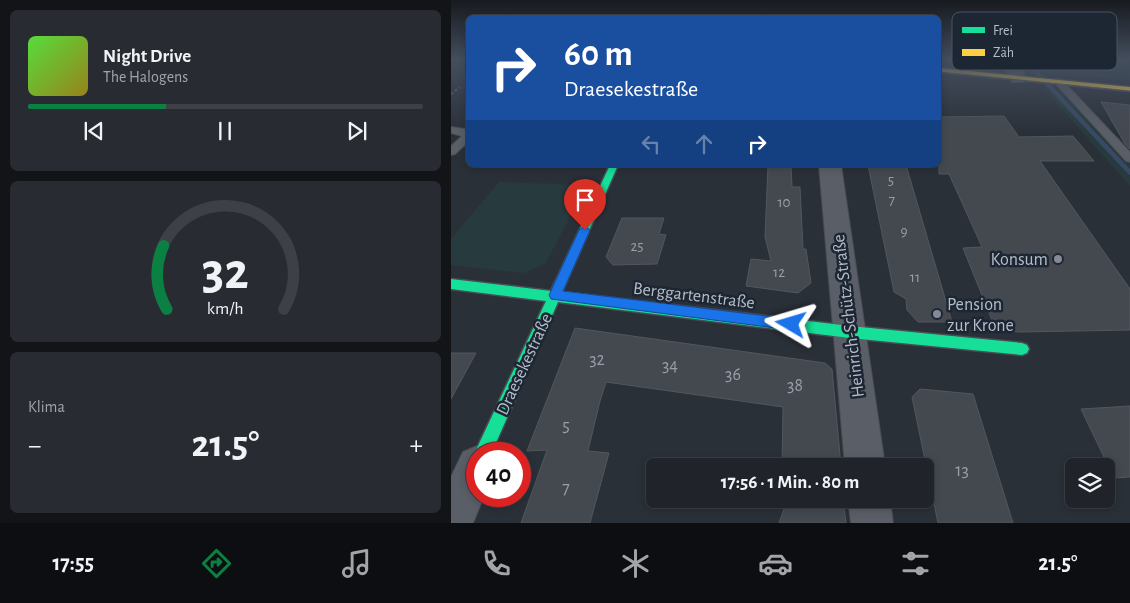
<!DOCTYPE html>
<html lang="de">
<head>
<meta charset="utf-8">
<style>
	:root { --surface:#20242a; --page:#282c32; --text:#f1f3f6; --muted:#a2a4a8; --line:#3d4147; --accent:#0b8043 }
	body { margin:0; font-family:"Alegreya Sans",sans-serif; background:var(--page); color:var(--text); height:100vh; display:flex; flex-direction:column; font-size:19px; white-space:nowrap }
	* { box-sizing:border-box; margin:0 }
	p { font-size:16px; color:var(--muted) }
	.icon { flex:none; width:28px; height:28px; fill:none; stroke:currentColor; stroke-width:2; stroke-linecap:round; stroke-linejoin:round }
	.map { position:relative; flex:1; overflow:hidden }
	.side { display:flex; flex-direction:column; gap:10px; padding:10px; background:#121417; width:451px }
	.side>* { flex:none }
	.guide { position:absolute; left:15px; top:15px; width:475px; height:152px; border-radius:8px; box-shadow:0 2px 8px #0003,0 0 0 1px var(--line); background:#1a4fa0; color:#fff; overflow:hidden }
	.controls { position:absolute; left:614px; top:458px; display:grid; gap:10px }
	.controls a { display:grid; place-items:center; width:50px; height:50px; border-radius:8px; background:var(--surface); box-shadow:0 2px 8px #0003,0 0 0 1px var(--line); font-size:25px }
	.speed { position:absolute; left:15px; top:442px; display:flex; gap:10px; font-size:25px; font-weight:700; text-align:center }
	.speed>* { display:grid; place-content:center; width:65px; height:65px; border-radius:50%; background:var(--surface); box-shadow:0 2px 8px #0003,0 0 0 1px var(--line); line-height:1 }
	.speed .limit { border:8px solid #d22; background:#fff; color:#111 }
	.pin { position:absolute; display:grid; place-items:center; width:42px; height:42px; color:#fff; margin:-51px -21px; border-radius:50% 50% 50% 0; rotate:-45deg; box-shadow:0 0 5px #0007 }
	.pin .icon { rotate:45deg }
	.me { position:absolute; width:55px; margin:-28px; rotate:277deg; stroke-linejoin:round; filter:drop-shadow(0 0 4px #0008) }
	.turn { display:flex; align-items:center; gap:18px; height:105px; padding:0 15px; font-size:22px }
	.turn .icon { width:65px; height:65px; stroke-width:2.5 }
	.turn b { display:block; font-size:35px; line-height:42px }
	.lanes { display:flex; align-items:center; height:48px; padding:0 15px; background:#0003; justify-content:center; gap:25px; direction:ltr }
	.lanes .off { opacity:.35 }
	.big { font-size:38px; font-weight:700; line-height:1.1 }
	.side .widget { flex:1; display:flex; flex-direction:column; justify-content:center; gap:8px; min-width:0; padding:0 18px; border-radius:8px; background:var(--page) }
	.side .dial { align-items:center; gap:0 }
	.dial svg { height:130px; overflow:visible; fill:none; stroke:var(--line); stroke-width:7; stroke-linecap:round; text-anchor:middle }
	.dial text { fill:var(--text); stroke:none }
	.song { display:flex; align-items:center; gap:15px }
	.cover { width:60px; height:60px; border-radius:8px; background:linear-gradient(135deg,hsl(110 70% 55%),hsl(50 70% 35%)) }
	.played { height:5px; border-radius:2px; background:linear-gradient(90deg,var(--accent) 35%,var(--line) 35%) }
	.keys { display:flex; justify-content:space-around; direction:ltr }
	.heat { display:flex; justify-content:space-between; align-items:center; font-size:28px; direction:ltr }
	.trip { position:absolute; left:195px; top:458px; width:288px; height:50px; border-radius:8px; background:var(--surface); box-shadow:0 2px 8px #0003,0 0 0 1px var(--line); font-weight:700; line-height:50px; text-align:center }
	.dock { display:flex; height:80px; justify-content:space-around; align-items:center; background:#0d0e11; color:var(--muted) }
	.dock .icon { width:35px; height:35px }
	.dock .selected { color:var(--accent) }
	.dock b { font-size:22px; color:var(--text) }
	main { display:flex; flex:1; min-height:0 }
	.map>svg:first-child { display:block }
	.green { fill:#273a3e }
	.lines { fill:none; stroke-linecap:round; stroke-linejoin:round }
	.stream { fill:#384963; fill-rule:evenodd }
	.building { fill:#444950; stroke:#52575f }
	.lane-casing { stroke:#484c53; stroke-width:2 }
	.street-casing { stroke:#484c53; stroke-width:2 }
	.fast-casing { stroke:#484c53; stroke-width:3 }
	.slow-casing { stroke:#484c53; stroke-width:3 }
	.path { stroke:#5d636a; stroke-width:2; stroke-dasharray:2.5 2.5; stroke-linecap:butt }
	.lane { fill:#5a5e66; fill-rule:evenodd }
	.street { fill:#5a5e66; fill-rule:evenodd }
	.fast { fill:#16e098; fill-rule:evenodd }
	.slow { fill:#ffcf43; fill-rule:evenodd }
	.tram { stroke:#595d64; stroke-width:1 }
	.route { fill:#1a73e8; stroke:#114b97 }
	.poi-dot { fill:#848b96; stroke:#1d2633; stroke-width:2 }
	.labels { text-anchor:middle; stroke-width:5; stroke-linejoin:round; paint-order:stroke }
	.number-label { font-size:15px; fill:#989fab }
	.poi-label { font-size:18px; fill:#b4bcc9; stroke:#1d2633; text-anchor:end }
	.street-label { font-size:18px; fill:#b4bcc9; stroke:#1d2633 }
	.near-number-label { font-size:18px; fill:#989fab }
	.key { fill:#1d2633; stroke:#4a5360; stroke-width:1 }
	.key-label { font-size:14px; fill:#b4bcc9 }
</style>
</head>
<body>
<main>
<section class="side">
<div class="widget">
<div class="song"><i class="cover"></i><div><b>Night Drive</b><p>The Halogens</p></div></div>
<div class="played"></div>
<div class="keys"><svg class="icon" aria-label="previous" viewBox="0 0 24 24"><path d="M18 5L8 12l10 7zM5 5v14"/></svg><svg class="icon" aria-label="pause" viewBox="0 0 24 24"><path d="M8 5v14M16 5v14"/></svg><svg class="icon" aria-label="next" viewBox="0 0 24 24"><path d="M6 5l10 7-10 7zM19 5v14"/></svg></div>
</div>
<div class="widget dial"><svg viewBox="0 0 100 80">
<path d="M14 69A42 42 0 1 1 86 69"/>
<path d="M14 69A42 42 0 0 1 12 30" stroke="#0b8043"/>
<text x="50" y="56" font-size="32" font-weight="700">32</text>
<text x="50" y="72" font-size="11">km/h</text>
</svg></div>
<div class="widget"><p>Klima</p>
<div class="heat"><a>−</a><b class="big">21.5°</b><a>+</a></div>
</div>
</section>
<div class="map">
<svg width="679" height="523" viewBox="0 0 679 523">
	<rect width="100%" height="100%" fill="#2a3038"/>
	<!-- green -->
	<g class="green">
		<path d="M 566,60 L 679,60 L 679,80 L 572,73 Z"/>
		<path d="M 592,88 L 612,91 L 679,163 L 679,186 Z"/>
		<path d="M 48,182 L 135,185 L 95,263 L 73,273 L 0,265 L 0,239 Z"/>
	</g>
	<g class="lines">
		<!-- stream -->
		<path class="stream" d="M 577,60 L 581,60 L 587,71 L 679,169 L 679,175 L 677,174 L 583,73 Z"/>
	</g>
	<!-- building -->
	<g class="building">
		<path d="M 650,102 L 679,105 L 679,149 L 674,144 Z"/>
		<path d="M 553,116 L 568,137 L 622,136 L 643,161 L 589,161 L 679,289 L 679,330 L 569,332 L 545,330 L 512,248 L 531,247 L 498,174 L 488,174 L 488,117 Z"/>
		<path d="M 317,165 L 340,165 L 341,187 L 349,187 L 352,249 L 355,249 L 360,283 L 347,293 L 295,286 L 300,259 L 320,261 L 314,237 Z"/>
		<path d="M 417,165 L 455,165 L 501,322 L 467,322 L 456,310 L 455,299 L 443,292 Z"/>
		<path d="M 171,218 L 213,218 L 208,234 L 215,235 L 206,264 L 162,265 L 155,257 Z"/>
		<path d="M 124,328 L 374,363 L 381,369 L 390,466 L 331,466 L 332,407 L 155,382 L 149,401 L 137,451 L 158,453 L 139,523 L 70,523 L 96,450 L 76,451 Z"/>
		<path d="M 0,353 L 25,353 L 0,399 Z"/>
		<path d="M 469,389 L 522,394 L 562,523 L 487,523 L 461,397 Z"/>
		<path d="M 679,406 L 679,477 L 663,478 L 630,409 Z"/>
		<path d="M 331,499 L 392,499 L 395,523 L 328,523 L 333,509 L 330,507 Z"/>
	</g>
	<g class="lines">
		<!-- lane casing -->
		<g class="lane-casing">
			<g id="lane">
				<path d="M 608,79 L 611,80 L 679,152 L 679,162 L 675,161 L 605,84 L 605,80 Z"/>
				<path d="M 0,127 L 14,129 L 18,132 L 18,141 L 4,154 L 0,155 L 0,146 L 11,136 L 0,133 Z"/>
			</g>
		</g>
		<!-- street casing -->
		<g class="street-casing">
			<g id="street">
				<path d="M 550,60 L 566,60 L 575,78 L 573,82 L 561,82 Z"/>
				<path d="M 368,165 L 390,165 L 434,466 L 394,466 Z"/>
				<path d="M 26,446 L 41,454 L 26,454 L 26,496 L 33,496 L 22,523 L 0,523 L 0,477 L 12,452 Z"/>
				<path d="M 397,499 L 439,499 L 442,523 L 400,523 Z"/>
			</g>
		</g>
		<!-- fast casing -->
		<g class="fast-casing">
			<path id="fast" d="M 159,165 L 167,165 L 111,292 L 399,326 L 571,343 L 576,345 L 578,349 L 576,353 L 571,355 L 399,338 L 107,302 L 40,454 L 26,454 L 26,459 L 24,454 L 26,448 L 95,301 L 0,289 L 0,279 L 100,291 Z"/>
		</g>
		<!-- slow casing -->
		<g class="slow-casing">
			<path id="slow" d="M 488,68 L 679,87 L 679,91 L 488,72 Z"/>
		</g>
		<!-- path -->
		<path class="path" d="M 0,94 L 9,87"/>
		<!-- lane -->
		<use href="#lane" class="lane"/>
		<!-- street -->
		<use href="#street" class="street"/>
		<!-- fast -->
		<use href="#fast" class="fast"/>
		<!-- slow -->
		<use href="#slow" class="slow"/>
		<!-- tram -->
		<path class="tram" d="M 488,72 L 679,91"/>
	</g>
	<!-- sky -->
	<linearGradient id="sky" x2="0" y2="1"><stop stop-color="#171a1f"/><stop offset="0.45" stop-color="#444e5e"/><stop offset="1" stop-color="#444e5e" stop-opacity="0"/></linearGradient>
	<rect width="679" height="133" fill="url(#sky)"/>
	<!-- route -->
	<path class="route" d="M 134,226 L 139,230 L 112,291 L 340,319 L 345,320 L 346,324 L 345,329 L 340,330 L 100,299 L 98,295 L 128,230 Z"/>
	<!-- markers -->
	<g class="poi-dot">
		<circle cx="607" cy="259" r="5"/>
		<circle cx="486" cy="314" r="5"/>
	</g>
	<g class="labels">
		<!-- number labels -->
		<g class="number-label">
			<text x="440" y="185">5</text>
			<text x="441" y="205">7</text>
			<text x="333" y="207">10</text>
			<text x="453" y="236">9</text>
			<text x="186" y="251">25</text>
			<text x="328" y="277">12</text>
			<text x="464" y="282">11</text>
		</g>
		<!-- poi labels -->
		<g class="poi-label">
			<text x="597" y="265">Konsum</text>
			<text x="496" y="310" text-anchor="start">Pension<tspan x="496" dy="21">zur Krone</tspan></text>
		</g>
		<!-- street labels -->
		<g class="street-label">
			<text transform="translate(243 295) rotate(7)" y="6">Berggartenstraße</text>
			<text transform="translate(397 316) rotate(-97)" y="6">Heinrich-Schütz-Straße</text>
			<text transform="translate(73 364) rotate(-65)" y="6">Draesekestraße</text>
		</g>
		<!-- near-number labels -->
		<g class="near-number-label">
			<text x="146" y="365">32</text>
			<text x="219" y="371">34</text>
			<text x="282" y="380">36</text>
			<text x="344" y="391">38</text>
			<text x="115" y="431">5</text>
			<text x="511" y="476">13</text>
			<text x="115" y="494">7</text>
		</g>
	</g>
	<!-- legend -->
	<rect x="501" y="12" width="165" height="58" rx="8" class="key"/>
	<rect x="511" y="27" width="23" height="6" fill="#16e098"/>
	<rect x="511" y="49" width="23" height="7" fill="#ffcf43"/>
	<g class="key-label">
		<text x="542" y="35">Frei</text>
		<text x="542" y="57">Zäh</text>
	</g>
</svg>
<div class="controls">
<a><svg class="icon" aria-label="layers" viewBox="0 0 24 24"><path d="M12 4l9 5-9 5-9-5zM3 14l9 5 9-5"/></svg></a>
</div>
<div class="speed"><div class="limit">40</div></div>
<div class="pin" style="left:134px;top:230px;background:#d93025"><svg class="icon" aria-label="arrive" viewBox="0 0 24 24"><path d="M6 21V4h12l-3 4 3 4H6"/></svg></div>
<svg class="me" style="left:340px;top:324px" viewBox="-20 -20 40 40"><path d="M0-17L14 15 0 8-14 15z" fill="#1a73e8" stroke="#fff" stroke-width="4"/></svg>
<div class="trip">17:56 · 1 Min. · 80 m</div>
<div class="guide">
<div class="turn"><svg class="icon" aria-label="right" viewBox="0 0 24 24"><path d="M7 20v-9h11M14 6l5 5-5 5"/></svg><div><b>60 m</b>Draesekestraße</div></div>
<div class="lanes"><svg class="icon off" aria-label="left" viewBox="0 0 24 24"><path d="M17 20v-9H6M10 6l-5 5 5 5"/></svg><svg class="icon off" aria-label="ahead" viewBox="0 0 24 24"><path d="M12 20V5M6 11l6-6 6 6"/></svg><svg class="icon" aria-label="right" viewBox="0 0 24 24"><path d="M7 20v-9h11M14 6l5 5-5 5"/></svg></div>
</div>
</div>
</main>
<nav class="dock">
<b>17:55</b>
<svg class="icon selected" aria-label="directions" viewBox="0 0 24 24"><path d="M12 3l9 9-9 9-9-9zM9 14v-3h6M13 9l2 2-2 2"/></svg>
<svg class="icon" aria-label="music" viewBox="0 0 24 24"><path d="M9 18V5l10-2v13"/><circle cx="6" cy="18" r="3"/><circle cx="16" cy="16" r="3"/></svg>
<svg class="icon" aria-label="phone" viewBox="0 0 24 24"><path d="M5 4h4l2 5-3 2q2 4 5 5l2-3 5 2v4C11 20 4 13 5 4z"/></svg>
<svg class="icon" aria-label="climate" viewBox="0 0 24 24"><path d="M12 3v18M4 7l16 10M4 17L20 7"/></svg>
<svg class="icon" aria-label="car" viewBox="0 0 24 24"><path d="M5 17H2v-5l4-1 3-4h7l3 4 3 1v5h-3M9 17h6M6 11h13"/><circle cx="7" cy="17" r="2"/><circle cx="17" cy="17" r="2"/></svg>
<svg class="icon" aria-label="filters" viewBox="0 0 24 24"><path d="M4 7h16M4 17h16"/><circle cx="9" cy="7" r="2"/><circle cx="15" cy="17" r="2"/></svg>
<b>21.5°</b>
</nav>
</body>
</html>
